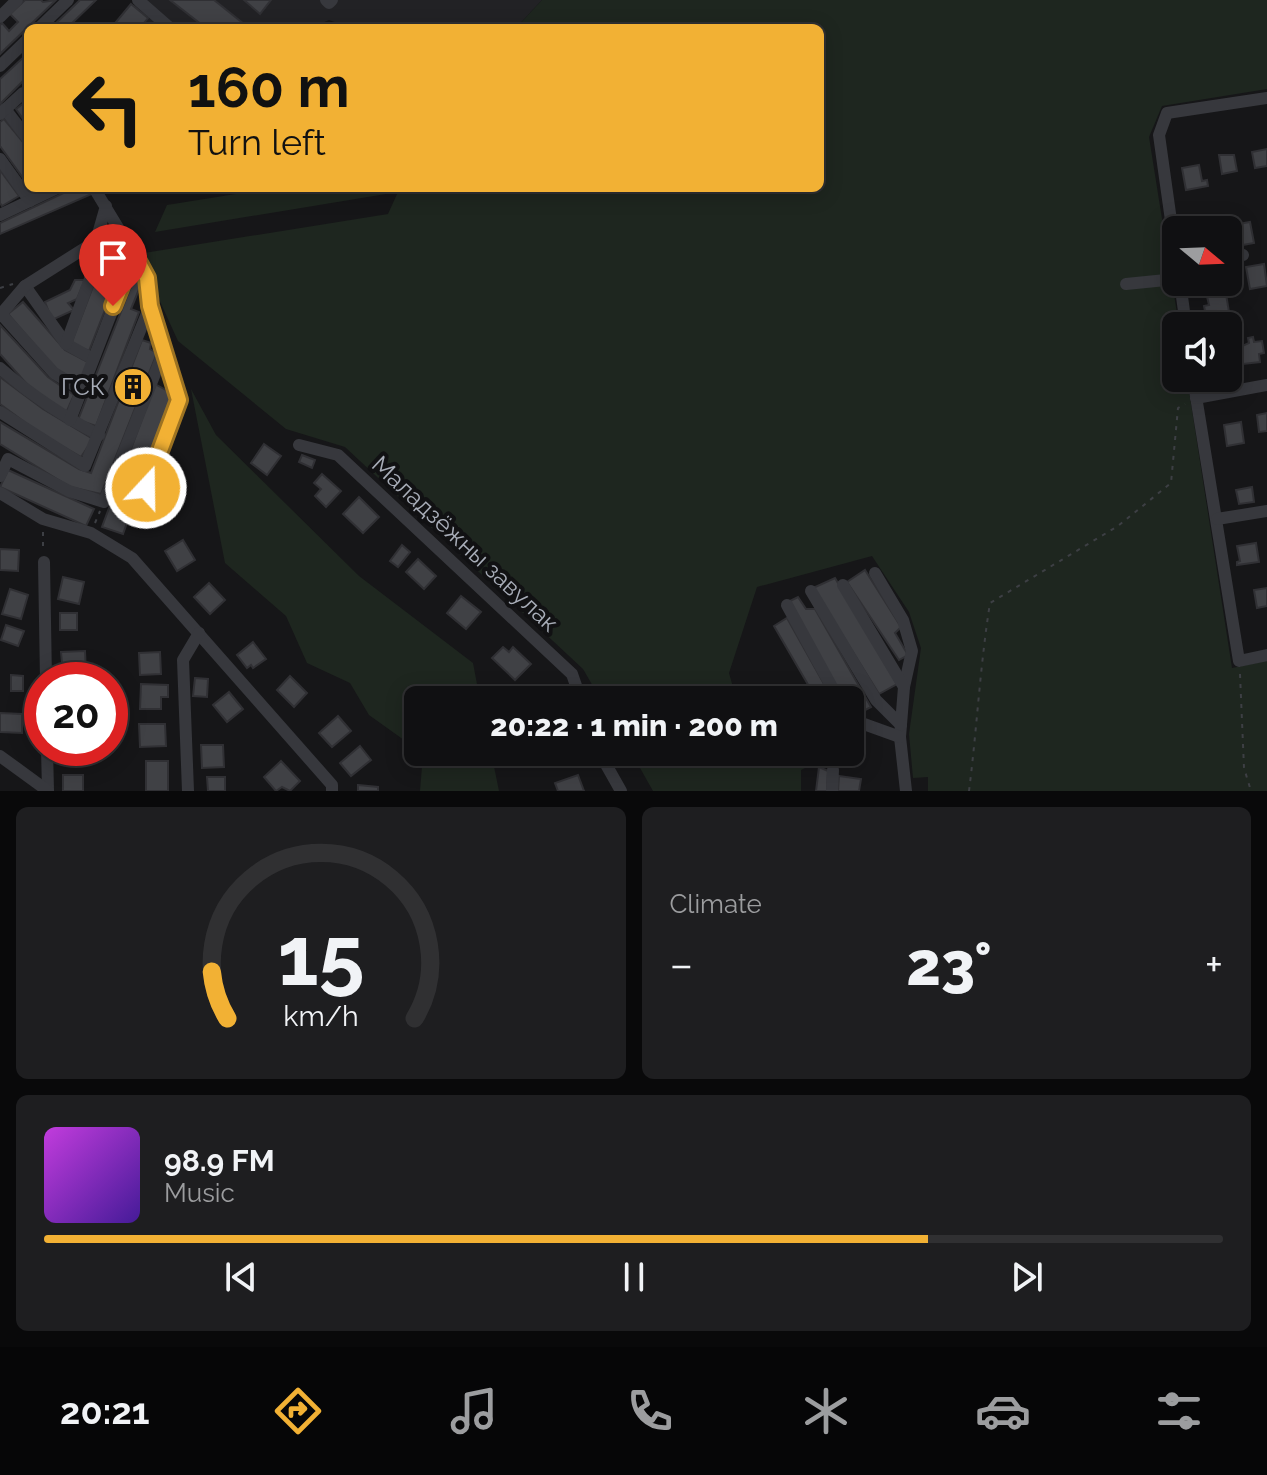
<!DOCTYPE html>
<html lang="en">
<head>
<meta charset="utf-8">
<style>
	:root { --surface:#101012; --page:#1e1e20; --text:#f1f3f6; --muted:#9c9d9f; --line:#303032; --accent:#f2b134 }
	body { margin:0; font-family:Raleway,sans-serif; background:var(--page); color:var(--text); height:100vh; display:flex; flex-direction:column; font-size:30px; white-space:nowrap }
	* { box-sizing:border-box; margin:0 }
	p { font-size:26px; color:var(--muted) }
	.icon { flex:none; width:44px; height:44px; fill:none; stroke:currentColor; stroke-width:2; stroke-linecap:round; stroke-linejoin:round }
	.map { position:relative; height:791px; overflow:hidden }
	.sheet { display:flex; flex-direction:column; gap:16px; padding:16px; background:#09090a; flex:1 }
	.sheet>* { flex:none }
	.top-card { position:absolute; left:24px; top:24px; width:800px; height:168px; border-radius:12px; box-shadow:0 4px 20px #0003,0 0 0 2px var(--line); background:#f2b134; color:#111; overflow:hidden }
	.needle { width:52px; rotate:109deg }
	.tools { position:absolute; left:1162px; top:216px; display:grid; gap:16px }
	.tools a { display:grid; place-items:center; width:80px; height:80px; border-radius:12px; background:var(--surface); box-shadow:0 4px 20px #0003,0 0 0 2px var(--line); font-size:40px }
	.speed { position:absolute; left:24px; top:662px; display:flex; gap:16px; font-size:40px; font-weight:700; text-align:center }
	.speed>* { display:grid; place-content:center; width:104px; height:104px; border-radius:50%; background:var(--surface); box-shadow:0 4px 20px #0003,0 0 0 2px var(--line); line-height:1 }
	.speed .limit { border:12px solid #d22; background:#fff; color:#111 }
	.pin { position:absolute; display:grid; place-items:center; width:68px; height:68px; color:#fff; margin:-82px -34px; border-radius:50% 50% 50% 0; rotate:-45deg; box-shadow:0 0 8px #0007 }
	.pin .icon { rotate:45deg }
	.me { position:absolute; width:88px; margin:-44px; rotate:21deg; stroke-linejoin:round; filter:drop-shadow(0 0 6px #0008) }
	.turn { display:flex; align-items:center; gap:28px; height:168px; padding:0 32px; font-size:36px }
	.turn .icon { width:104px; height:104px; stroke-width:2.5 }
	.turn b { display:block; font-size:56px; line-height:68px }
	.big { font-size:60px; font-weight:800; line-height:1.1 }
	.sheet .widget { flex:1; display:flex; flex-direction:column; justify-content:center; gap:12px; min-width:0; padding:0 28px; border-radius:12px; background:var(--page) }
	.sheet .dial { align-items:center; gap:0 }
	.dial svg { height:208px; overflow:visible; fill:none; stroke:var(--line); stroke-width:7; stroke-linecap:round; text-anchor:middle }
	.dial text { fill:var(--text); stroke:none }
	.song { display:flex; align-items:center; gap:24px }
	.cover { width:96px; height:96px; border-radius:12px; background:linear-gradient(135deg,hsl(290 70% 55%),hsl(260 70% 35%)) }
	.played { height:8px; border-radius:4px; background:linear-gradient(90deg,var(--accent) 75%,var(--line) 75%) }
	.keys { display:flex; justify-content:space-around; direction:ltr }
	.heat { display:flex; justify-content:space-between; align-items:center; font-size:44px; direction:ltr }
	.sheet .tiles { flex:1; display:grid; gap:16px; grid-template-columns:1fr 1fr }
	.widget:last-child { grid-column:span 2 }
	.trip { position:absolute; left:404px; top:686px; width:460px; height:80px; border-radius:12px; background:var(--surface); box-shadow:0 4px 20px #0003,0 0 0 2px var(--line); font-weight:800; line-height:80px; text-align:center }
	.tabs { display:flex; height:128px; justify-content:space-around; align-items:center; background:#060607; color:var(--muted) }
	.tabs .icon { width:56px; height:56px }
	.tabs .current { color:var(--accent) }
	.tabs b { font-size:36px; color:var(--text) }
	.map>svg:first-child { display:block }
	.built { fill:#222225 }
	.green { fill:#1e261f }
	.building { fill:#404145; stroke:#303034; stroke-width:2 }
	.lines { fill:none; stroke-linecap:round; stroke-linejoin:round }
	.path { stroke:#3d3f44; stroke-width:2; stroke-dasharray:4 6; stroke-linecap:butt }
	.minor { stroke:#37383d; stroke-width:12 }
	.route-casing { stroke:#9d7322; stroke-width:20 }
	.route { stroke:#f2b134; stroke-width:14 }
	.labels { text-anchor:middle; stroke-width:8; stroke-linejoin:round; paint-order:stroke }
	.poi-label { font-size:24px; fill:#a8adb8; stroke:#111113; text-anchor:end }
	.street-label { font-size:24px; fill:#a8adb8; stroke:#111113 }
</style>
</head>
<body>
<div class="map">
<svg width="1267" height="791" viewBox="0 0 1267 791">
	<rect width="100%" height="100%" fill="#161618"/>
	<!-- built -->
	<path class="built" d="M 138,0 L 542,0 L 516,28 L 351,28 L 329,20 L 311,28 L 111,28 L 131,4 L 134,6 Z"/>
	<!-- green -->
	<g class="green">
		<path d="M 542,0 L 1267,0 L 1267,89 L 1162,106 L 1149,137 L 1179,326 L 1176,326 L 1176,378 L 1187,378 L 1232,668 L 1267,661 L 1267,791 L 928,791 L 928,777 L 913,778 L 909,734 L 921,648 L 909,612 L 872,556 L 757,587 L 729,673 L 736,698 L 741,700 L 601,700 L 583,669 L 345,447 L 286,429 L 178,341 L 153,286 L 144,253 L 388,214 L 398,192 L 155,232 L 167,205 L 273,188 L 820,188 L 820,28 L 516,28 Z"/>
		<path d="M 191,389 L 216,435 L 359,576 L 473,663 L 480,700 L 418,700 L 418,750 L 369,715 L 350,683 L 307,663 L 286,616 L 225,563 Z"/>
		<path d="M 421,752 L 491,752 L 499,791 L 420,791 L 423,754 Z"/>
		<path d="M 631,752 L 827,752 L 827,757 L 801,770 L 801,791 L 653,791 Z"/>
	</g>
	<!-- building -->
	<g class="building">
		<path d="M 25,0 L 41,0 L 43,2 L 56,0 L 0,54 L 0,25 L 2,23 L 9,31 L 18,22 L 10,14 Z"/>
		<path d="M 80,0 L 96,0 L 67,28 L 51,28 Z"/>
		<path d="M 170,0 L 214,0 L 249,28 L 206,28 Z"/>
		<path d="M 244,0 L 271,0 L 260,14 Z"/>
		<path d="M 131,4 L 148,18 L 140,28 L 111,28 Z"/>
		<path d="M 28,53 L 28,76 L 0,104 L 0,79 Z"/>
		<path d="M 24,103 L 28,109 L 28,126 L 16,109 Z"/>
		<path d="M 4,119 L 28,148 L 28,185 L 0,146 L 0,122 Z"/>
		<path d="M 1267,149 L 1267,166 L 1255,168 L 1252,152 Z"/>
		<path d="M 1219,155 L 1234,155 L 1237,171 L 1222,174 Z"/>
		<path d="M 1199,165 L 1202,181 L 1207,180 L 1208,186 L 1186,190 L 1182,168 Z"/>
		<path d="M 0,170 L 19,196 L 2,206 L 0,203 Z"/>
		<path d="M 74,188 L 89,188 L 94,193 L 0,234 L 0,223 Z"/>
		<path d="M 1214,222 L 1215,230 L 1197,230 L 1196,225 Z"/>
		<path d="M 1250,222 L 1254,243 L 1237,246 L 1233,225 Z"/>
		<path d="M 116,258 L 124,261 L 89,351 L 71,344 L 102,263 L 113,267 Z"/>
		<path d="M 1264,264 L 1267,286 L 1250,289 L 1246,267 Z"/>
		<path d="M 134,279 L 142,282 L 131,309 L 139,312 L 96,426 L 78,420 Z"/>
		<path d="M 75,280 L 85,280 L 77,299 L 68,303 L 74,310 L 52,320 L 45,302 L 70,290 Z"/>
		<path d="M 1225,288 L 1229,312 L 1206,316 L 1204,306 L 1209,305 L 1206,292 Z"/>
		<path d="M 23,302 L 65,350 L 88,362 L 80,382 L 55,369 L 8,314 Z"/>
		<path d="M 0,325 L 48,377 L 74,395 L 66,413 L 33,391 L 0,354 Z"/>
		<path d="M 1253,337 L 1254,342 L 1262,341 L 1264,353 L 1259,354 L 1260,362 L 1243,364 L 1240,347 L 1249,343 L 1248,338 Z"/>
		<path d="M 142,340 L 151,343 L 150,349 L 157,353 L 101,494 L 70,487 L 0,444 L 0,422 L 79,469 L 91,473 Z"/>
		<path d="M 0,377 L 43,409 L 93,439 L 81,457 L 38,432 L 0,404 Z"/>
		<path d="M 155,384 L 173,394 L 123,534 L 102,527 Z"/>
		<path d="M 1267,413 L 1267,431 L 1259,432 L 1257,415 Z"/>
		<path d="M 1241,422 L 1244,443 L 1227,446 L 1224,425 Z"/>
		<path d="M 264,444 L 281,456 L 267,475 L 251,463 Z"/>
		<path d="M 302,455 L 315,460 L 312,468 L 299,462 Z"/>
		<path d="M 8,470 L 94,509 L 86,526 L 0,487 Z"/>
		<path d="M 322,474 L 341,491 L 326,507 L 315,496 L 321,489 L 314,483 Z"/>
		<path d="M 1252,487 L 1254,502 L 1239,504 L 1236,490 Z"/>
		<path d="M 359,497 L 379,517 L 363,533 L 343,514 Z"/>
		<path d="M 183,540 L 195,560 L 177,571 L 165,551 Z"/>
		<path d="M 1256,543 L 1259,562 L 1237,565 L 1237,562 L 1240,561 L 1237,546 Z"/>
		<path d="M 402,545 L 410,552 L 398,567 L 390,561 Z"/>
		<path d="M 0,549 L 19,550 L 18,571 L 0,570 Z"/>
		<path d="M 418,559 L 436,576 L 424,589 L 406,572 Z"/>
		<path d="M 865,570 L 901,627 L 895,633 L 908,655 L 899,660 L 847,582 Z"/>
		<path d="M 63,577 L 84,582 L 79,604 L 58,599 Z"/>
		<path d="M 835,578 L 897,684 L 879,694 L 813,588 Z"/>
		<path d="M 209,583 L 225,600 L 210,614 L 194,597 Z"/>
		<path d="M 1267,588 L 1267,606 L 1257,608 L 1254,590 Z"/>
		<path d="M 10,589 L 28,595 L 21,619 L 2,614 Z"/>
		<path d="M 461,596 L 481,612 L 466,629 L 447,613 Z"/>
		<path d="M 798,597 L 806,609 L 815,609 L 871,707 L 852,717 L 850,700 L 843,700 L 790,601 Z"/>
		<rect x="60" y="613" width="17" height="17"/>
		<path d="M 787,618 L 833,700 L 817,700 L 774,626 Z"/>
		<path d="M 6,625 L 24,631 L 18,646 L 1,640 Z"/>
		<path d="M 253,642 L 266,659 L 253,668 L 251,665 L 247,668 L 237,655 Z"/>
		<path d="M 503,647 L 509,652 L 513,647 L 531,664 L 515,680 L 492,658 Z"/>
		<path d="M 85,651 L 86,673 L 63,674 L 61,652 Z"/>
		<path d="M 160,652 L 161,674 L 140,675 L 139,653 Z"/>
		<path d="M 11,675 L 23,676 L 23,691 L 11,691 Z"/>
		<path d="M 290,676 L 307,693 L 294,707 L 277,690 Z"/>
		<path d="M 195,678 L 208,679 L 207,697 L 193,696 Z"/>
		<path d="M 141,684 L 168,685 L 168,697 L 161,697 L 161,709 L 140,709 Z"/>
		<path d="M 229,692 L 243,709 L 227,722 L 213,705 Z"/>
		<path d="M 0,713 L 22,714 L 22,733 L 0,732 Z"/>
		<path d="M 338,716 L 351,731 L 332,747 L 319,733 Z"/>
		<path d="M 139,724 L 165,724 L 166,746 L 140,747 Z"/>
		<path d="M 201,745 L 223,745 L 224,767 L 202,768 Z"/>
		<path d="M 360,746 L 371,760 L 351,776 L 340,763 Z"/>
		<rect x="61" y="748" width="21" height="5"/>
		<path d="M 545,752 L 570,752 L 572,757 L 549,765 Z"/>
		<rect x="146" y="761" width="22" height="30"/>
		<path d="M 281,761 L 300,781 L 290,791 L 282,787 L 276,791 L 264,777 Z"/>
		<path d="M 819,767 L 828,771 L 827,791 L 816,791 Z"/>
		<rect x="63" y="775" width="20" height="16"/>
		<path d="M 578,775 L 584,791 L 558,791 L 555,783 Z"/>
		<path d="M 839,776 L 861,779 L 859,791 L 838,791 Z"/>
		<path d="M 207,777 L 225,777 L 225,791 L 208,791 Z"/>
		<path d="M 358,785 L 378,787 L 378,791 L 358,791 Z"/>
	</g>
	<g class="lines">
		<!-- path -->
		<g class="path">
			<path d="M 0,288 L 13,284"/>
			<path d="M 95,523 L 100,511"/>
			<path d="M 43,532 L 43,549"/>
			<path d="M 1240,674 L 1244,768 L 1251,791"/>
			<path d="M 969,791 C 977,728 980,666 990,603 L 1118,526 L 1171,483 L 1178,408 L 1185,404"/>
		</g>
		<!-- minor -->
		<g class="minor">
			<path d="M 138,0 L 170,28"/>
			<path d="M 326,0 L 329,3 L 332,0"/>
			<path d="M 0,17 L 17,0"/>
			<path d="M 39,28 L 68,0"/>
			<path d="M 0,66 L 28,39"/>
			<path d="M 5,109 L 28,139"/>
			<path d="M 0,114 L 23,93"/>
			<path d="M 0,159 L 30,201"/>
			<path d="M 0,215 L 57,188"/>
			<path d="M 134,254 L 147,278 L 150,306 L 179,400 L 134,518"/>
			<path d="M 1176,256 L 1159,135 L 1167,113 L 1267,98"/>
			<path d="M 1228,257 L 1243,255"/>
			<path d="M 1180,282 L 1186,326"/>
			<path d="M 1126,284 L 1176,279"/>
			<path d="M 25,286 L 66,344 L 93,359"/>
			<path d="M 66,344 L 91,276 L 96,241"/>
			<path d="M 0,368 C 31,395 62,416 99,435"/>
			<path d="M 1193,378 L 1239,661 L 1267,655"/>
			<path d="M 82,390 L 54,373 L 1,314 L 25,286 L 96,241 L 106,206"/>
			<path d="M 1196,398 L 1267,385"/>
			<path d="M 0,412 L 85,466 L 150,306"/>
			<path d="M 70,420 L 134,254 L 94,188"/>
			<path d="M 299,445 L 338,455 L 572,674 L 581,700"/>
			<path d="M 0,476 L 8,459 L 69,491 L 104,502 L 164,351"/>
			<path d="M 0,493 L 43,519 L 91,533 L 132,558 L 332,785 L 332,791"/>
			<path d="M 1217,519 L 1267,511"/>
			<path d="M 44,562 L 46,680"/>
			<path d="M 875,573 L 903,620 L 912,651 L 904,687"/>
			<path d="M 843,585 L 904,687 L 900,737 L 906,791"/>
			<path d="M 811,591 L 876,700 L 901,725"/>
			<path d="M 787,605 L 839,700"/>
			<path d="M 850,719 L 900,737"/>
			<path d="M 47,748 L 48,791"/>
			<path d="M 599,752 L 621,791"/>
			<path d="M 0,756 L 48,791"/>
			<path d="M 188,791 L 183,660 L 199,633"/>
			<path d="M 832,791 L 833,770"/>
		</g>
	</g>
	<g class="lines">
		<!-- route casing -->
		<g class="route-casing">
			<path id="route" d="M 113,306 L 134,254 L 147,278 L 150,306 L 179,400 L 146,488"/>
		</g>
		<!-- route -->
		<use href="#route" class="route"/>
	</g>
	<!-- icons -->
	<defs>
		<g id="building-disc" transform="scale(2)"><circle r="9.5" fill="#f2b134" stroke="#111113"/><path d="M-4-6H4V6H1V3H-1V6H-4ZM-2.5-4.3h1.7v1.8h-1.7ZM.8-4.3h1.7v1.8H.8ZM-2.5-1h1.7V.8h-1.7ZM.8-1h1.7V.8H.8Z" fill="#111"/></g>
	</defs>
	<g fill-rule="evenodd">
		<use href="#building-disc" x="133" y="387"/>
	</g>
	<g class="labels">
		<!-- poi labels -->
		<g class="poi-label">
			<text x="105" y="395">ГСК</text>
		</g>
		<!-- street labels -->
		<g class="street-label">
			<text transform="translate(465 544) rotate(43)" y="8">Маладзёжны завулак</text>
		</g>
	</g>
</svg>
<div class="tools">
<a><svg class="needle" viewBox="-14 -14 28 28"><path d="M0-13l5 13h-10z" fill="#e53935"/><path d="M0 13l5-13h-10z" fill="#9c9d9f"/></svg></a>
<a><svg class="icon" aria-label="sound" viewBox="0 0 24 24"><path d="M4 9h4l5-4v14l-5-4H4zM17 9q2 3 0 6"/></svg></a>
</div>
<div class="speed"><div class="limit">20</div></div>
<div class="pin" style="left:113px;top:306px;background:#d93025"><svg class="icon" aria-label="arrive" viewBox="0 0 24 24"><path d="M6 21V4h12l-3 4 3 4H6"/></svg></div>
<svg class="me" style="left:146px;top:488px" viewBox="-20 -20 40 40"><circle r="17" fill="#f2b134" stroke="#fff" stroke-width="3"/><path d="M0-11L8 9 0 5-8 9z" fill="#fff"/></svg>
<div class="trip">20:22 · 1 min · 200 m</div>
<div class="top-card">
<div class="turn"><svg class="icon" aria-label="left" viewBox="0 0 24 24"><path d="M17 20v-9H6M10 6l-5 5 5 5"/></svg><div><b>160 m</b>Turn left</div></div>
</div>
</div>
<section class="sheet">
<div class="tiles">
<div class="widget dial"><svg viewBox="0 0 100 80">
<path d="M14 69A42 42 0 1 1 86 69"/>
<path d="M14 69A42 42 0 0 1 8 51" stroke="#f2b134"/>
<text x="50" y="56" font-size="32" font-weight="700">15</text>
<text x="50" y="72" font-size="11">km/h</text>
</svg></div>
<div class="widget"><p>Climate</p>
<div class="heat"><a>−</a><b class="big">23°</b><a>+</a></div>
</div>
<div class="widget">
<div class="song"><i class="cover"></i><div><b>98.9 FM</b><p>Music</p></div></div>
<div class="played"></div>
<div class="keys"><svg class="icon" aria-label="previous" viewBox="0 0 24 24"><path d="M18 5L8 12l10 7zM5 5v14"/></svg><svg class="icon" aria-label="pause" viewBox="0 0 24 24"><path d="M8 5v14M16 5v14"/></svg><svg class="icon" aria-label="next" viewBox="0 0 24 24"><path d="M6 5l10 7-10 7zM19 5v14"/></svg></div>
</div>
</div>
</section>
<nav class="tabs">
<b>20:21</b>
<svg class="icon current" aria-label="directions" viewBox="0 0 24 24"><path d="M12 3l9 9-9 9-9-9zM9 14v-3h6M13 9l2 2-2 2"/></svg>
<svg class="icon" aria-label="music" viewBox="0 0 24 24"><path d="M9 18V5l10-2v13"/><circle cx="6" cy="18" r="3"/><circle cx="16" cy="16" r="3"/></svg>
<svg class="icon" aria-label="phone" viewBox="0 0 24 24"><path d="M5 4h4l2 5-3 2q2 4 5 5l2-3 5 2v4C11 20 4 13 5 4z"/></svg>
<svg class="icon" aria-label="climate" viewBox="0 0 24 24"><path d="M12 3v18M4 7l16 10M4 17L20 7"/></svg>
<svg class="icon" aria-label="car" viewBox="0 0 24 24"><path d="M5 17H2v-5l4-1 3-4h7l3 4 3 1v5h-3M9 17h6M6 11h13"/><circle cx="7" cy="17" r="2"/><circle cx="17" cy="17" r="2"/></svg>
<svg class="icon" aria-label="filters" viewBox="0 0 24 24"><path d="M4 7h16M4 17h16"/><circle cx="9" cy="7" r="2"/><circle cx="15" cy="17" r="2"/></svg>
</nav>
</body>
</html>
